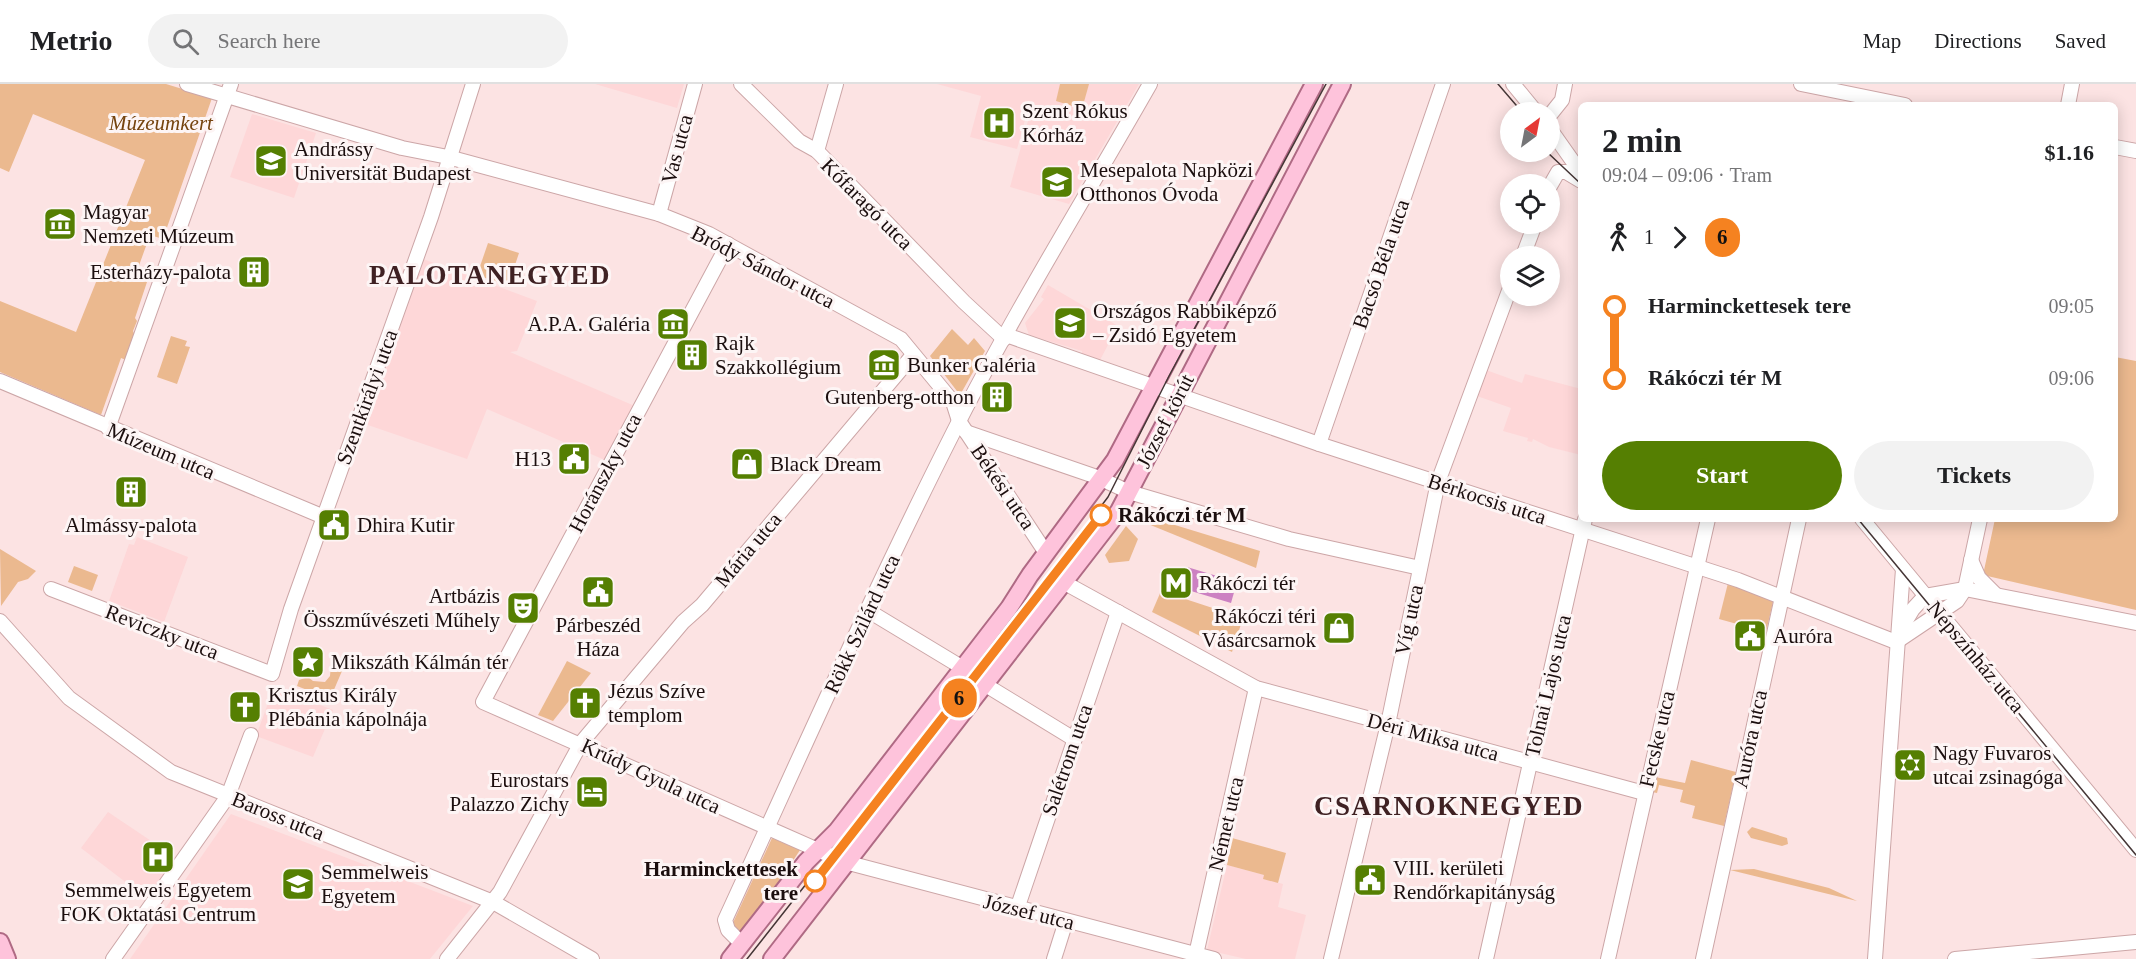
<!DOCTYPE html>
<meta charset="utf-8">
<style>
body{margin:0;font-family:Georgia,serif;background:#f2f2f2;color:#202124;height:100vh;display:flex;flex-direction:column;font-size:22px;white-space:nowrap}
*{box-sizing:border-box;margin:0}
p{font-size:20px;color:#757577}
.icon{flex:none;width:33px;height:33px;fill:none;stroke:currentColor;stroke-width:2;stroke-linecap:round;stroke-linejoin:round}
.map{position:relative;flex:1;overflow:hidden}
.drawer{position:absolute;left:1578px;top:18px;width:540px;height:420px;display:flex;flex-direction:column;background:#fff;border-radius:9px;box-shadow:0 3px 15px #0003}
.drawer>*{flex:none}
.badge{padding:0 12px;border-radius:20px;font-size:21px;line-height:39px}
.needle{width:39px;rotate:32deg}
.buttons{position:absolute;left:1500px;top:18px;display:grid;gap:12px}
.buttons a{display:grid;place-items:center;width:60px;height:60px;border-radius:50%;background:#fff;box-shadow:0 3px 15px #0003;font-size:30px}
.map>.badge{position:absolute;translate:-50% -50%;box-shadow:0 0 0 3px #fff}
.legs{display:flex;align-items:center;gap:9px;height:66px;padding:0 24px;font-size:20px}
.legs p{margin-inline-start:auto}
.overview{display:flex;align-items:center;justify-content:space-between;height:102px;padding:0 24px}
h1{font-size:33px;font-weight:600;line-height:45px}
.primary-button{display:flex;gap:12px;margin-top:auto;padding:12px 24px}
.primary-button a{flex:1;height:69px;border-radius:36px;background:#557f02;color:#fff;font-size:24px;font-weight:600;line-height:69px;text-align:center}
.primary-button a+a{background:#f2f2f2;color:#202124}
ul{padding:0 24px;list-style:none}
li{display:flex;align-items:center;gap:21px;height:72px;font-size:22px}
li i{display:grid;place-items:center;width:9px;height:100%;margin:0 8px;background:currentColor}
li i::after{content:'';width:15px;height:15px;margin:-8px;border:4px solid;border-radius:50%;background:#fff}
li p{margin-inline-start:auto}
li:first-child i{background:linear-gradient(#0000 50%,currentColor 0)}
li:last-child i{background:linear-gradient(currentColor 50%,#0000 0)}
header{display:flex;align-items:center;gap:36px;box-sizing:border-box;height:84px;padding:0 30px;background:#fff;border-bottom:2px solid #e0e0e0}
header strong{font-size:28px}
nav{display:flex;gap:33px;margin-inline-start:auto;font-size:21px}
.search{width:420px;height:54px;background:#f2f2f2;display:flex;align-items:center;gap:15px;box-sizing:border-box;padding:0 21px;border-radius:33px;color:#757577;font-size:22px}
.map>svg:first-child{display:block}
.built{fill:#fed7d8}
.green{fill:#ebb98f}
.water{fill:#cc81c2}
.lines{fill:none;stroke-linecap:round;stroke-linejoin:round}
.minor-casing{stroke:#cca6a7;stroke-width:16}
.major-casing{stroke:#af6a84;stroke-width:20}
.minor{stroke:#fff;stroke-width:14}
.major{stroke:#fec3db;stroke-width:16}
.tram{stroke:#453636;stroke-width:1.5}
.line-1-casing{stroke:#fff;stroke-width:14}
.line-1{stroke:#f58220;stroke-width:9}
.stop-1-dot{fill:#fff;stroke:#f58220;stroke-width:3}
.labels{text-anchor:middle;stroke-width:6;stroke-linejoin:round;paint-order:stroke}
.poi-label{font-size:21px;fill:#1b0e0e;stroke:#fdf5f5;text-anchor:start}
.park-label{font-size:21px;font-style:italic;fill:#75440f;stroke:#fdf5f5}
.street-label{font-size:21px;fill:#1b0e0e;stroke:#fdf5f5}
.stop-label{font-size:21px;font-weight:bold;fill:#1b0e0e;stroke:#fdf5f5;text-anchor:start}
.district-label{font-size:27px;font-weight:bold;letter-spacing:1.5px;fill:#3f2123;stroke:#fdf5f5}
</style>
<header>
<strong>Metrio</strong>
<div class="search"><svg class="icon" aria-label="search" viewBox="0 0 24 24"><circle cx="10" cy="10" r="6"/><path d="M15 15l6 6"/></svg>Search here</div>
<nav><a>Map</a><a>Directions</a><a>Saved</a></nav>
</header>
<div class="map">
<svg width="2136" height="875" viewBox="0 0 2136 875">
<rect width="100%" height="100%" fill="#fce3e3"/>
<g class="built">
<path d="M595,0h89l-7,24z"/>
<path d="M937,0h202l-70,120 -59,-17 21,-77 -3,-1 -11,40 -47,-12 11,-41z"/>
<path d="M252,30l64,19 -22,65 -64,-21z"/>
<path d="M423,175l114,42 -20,50 -7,1 127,55 -30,54 -120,-52 -20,50 -102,-35z"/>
<path d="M1048,201l70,41 -18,34 -18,-6v-3l-53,-16 -4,-12 19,-24 -3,-2z"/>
<path d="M1486,286l36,13 3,-9 56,15v66l-32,-8 -16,-8 -1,3 -5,-1 1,-3 -25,-7 8,-23 -34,-12z"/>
<path d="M137,453l51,20 -24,65 -55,-21 20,-57 5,1z"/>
<path d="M274,603l59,23 -20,47 -57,-21z"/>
<path d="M108,728l70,47 -29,41 -68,-52z"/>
<path d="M231,730l153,58 89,34 -43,53h-300z"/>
<path d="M1227,781l37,10v4l19,5 -5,23 28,8 -11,44h-49l-39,-9z"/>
</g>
<g class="green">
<path d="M0,0h166l46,14 -49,141 -13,-4 -13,36 12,5 -14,42 2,3 -4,10 2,5 -9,24 -5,-2 -20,57 -101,-43v-71l76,31 69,-172 -112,-46 -24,58 -9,-4z"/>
<path d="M1060,0h29l-7,25 -26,-8z"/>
<path d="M488,159l31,10 -11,33 -31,-11z"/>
<path d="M952,245l16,16 6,-7 11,13 -25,44 -30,-39z"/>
<path d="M171,252l16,5 -2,5 5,1 -13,37 -20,-7z"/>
<path d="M2115,273l21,4v249l-153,-35 12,-56h120z"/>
<path d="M1152,434l108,33 -4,17 -108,-44z"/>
<path d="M1126,442l12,13 -9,22 -20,2 -4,-8z"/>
<path d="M0,465l36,22 -8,8 -10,3 -17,24z"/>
<path d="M74,482l24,9 -6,16 -24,-9z"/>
<path d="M1728,499l46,15 -8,34 -47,-13z"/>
<path d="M1161,507l82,27 -11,34 -80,-40z"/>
<path d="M339,577l6,3 -15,35 -33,-13 2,-6 9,-3 5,4 12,1 5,-6 1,-12z"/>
<path d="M567,577l24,12 -38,48 -15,-6z"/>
<path d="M1691,676l45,12 -12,54 -32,-8 3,-12 -15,-4 3,-12 -24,-5 -2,8 -5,-1 3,-15 30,6z"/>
<path d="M1752,743l35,11 1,6 -6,2 -31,-8 -4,-6z"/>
<path d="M772,754l28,12 -58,89 -11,-12z"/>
<path d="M1232,754l54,15 -8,30 -15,-4 1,-4 -37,-10z"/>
<path d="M1754,785l75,19 28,13 -127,-31z"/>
</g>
<path class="water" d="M1187,483l50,15 -6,21 -50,-15z"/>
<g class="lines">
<defs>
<g id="minor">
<path d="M187,0l215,64 46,9 211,57 50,20 192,105 52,63 6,19 87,132"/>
<path d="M741,0l58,57 18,10 147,151 40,37"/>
<path d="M1513,0l23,28"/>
<path d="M1801,0l104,21"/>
<path d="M2068,21l4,-21"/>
<path d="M1550,31l12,-15 3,-16"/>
<path d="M1550,45l31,44"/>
<path d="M2115,63l21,4"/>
<path d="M817,67l19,-67"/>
<path d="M1550,102l8,-14h8l15,9"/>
<path d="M659,130l36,-130"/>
<path d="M728,160l-245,458 362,160 369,97"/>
<path d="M1523,172l12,-32"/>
<path d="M1006,251l313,109 419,136 158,62"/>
<path d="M0,297l324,136"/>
<path d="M108,344l123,-344"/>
<path d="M966,348l131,45 32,15 160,47 131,29"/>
<path d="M1319,360l124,-360"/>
<path d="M1862,435l274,331"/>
<path d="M1971,476l8,18 17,17"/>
<path d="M1065,499l191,105 388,105"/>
<path d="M51,505l221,85 19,-65 140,-392 42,-133"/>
<path d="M867,526l96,58"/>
<path d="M0,537l69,77 102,74 322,130 99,57"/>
<path d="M1901,545l12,-20 12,-13 40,-7 171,34"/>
<path d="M1896,558l61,-41 8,-12 15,-70"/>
<path d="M984,600l90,55"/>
<path d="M1017,825l101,-297"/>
<path d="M741,859l-13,-13 -3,-10c75,-163 147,-327 228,-487 60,-119 131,-233 197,-349"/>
<path d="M113,875l115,-163 23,-61"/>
<path d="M447,875l53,-67 81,-149 102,-121 19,-17 211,-250"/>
<path d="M1054,875l12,-38"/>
<path d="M1195,875l61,-271"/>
<path d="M1331,875l57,-235 50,-242 72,-194"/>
<path d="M1486,875l99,-440"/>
<path d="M1608,875l100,-440"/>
<path d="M1703,875l96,-440"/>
<path d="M1875,875l28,-390"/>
<path d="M1955,875l181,-17"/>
</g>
<g id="major">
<path d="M0,858l7,17"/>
<path d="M730,875l76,-97 31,-31 172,-223 21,-33 85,-115 199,-376"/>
<path d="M772,875l347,-448 223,-427"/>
</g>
</defs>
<use href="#minor" class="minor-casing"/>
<use href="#major" class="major-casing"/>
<use href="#minor" class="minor"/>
<use href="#major" class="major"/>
<g class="tram">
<path d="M1498,0l24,28"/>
<path d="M1547,68l34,32"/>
<path d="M1858,435l278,336"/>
<path d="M747,875l283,-359 78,-103 61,-121 157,-292"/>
</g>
</g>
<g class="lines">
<defs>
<path id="line-1" d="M815,797l286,-366"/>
</defs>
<use href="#line-1" class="line-1-casing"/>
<use href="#line-1" class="line-1"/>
</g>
<defs>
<symbol id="hospital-square" viewBox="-11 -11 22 22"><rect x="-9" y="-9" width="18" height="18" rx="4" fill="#557f02" stroke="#fdf5f5"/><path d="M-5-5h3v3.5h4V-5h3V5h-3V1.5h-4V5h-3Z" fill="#fff"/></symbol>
<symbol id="university-square" viewBox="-11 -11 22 22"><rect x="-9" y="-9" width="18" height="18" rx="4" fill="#557f02" stroke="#fdf5f5"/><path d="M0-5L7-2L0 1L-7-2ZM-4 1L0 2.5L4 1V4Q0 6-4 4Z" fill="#fff"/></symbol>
<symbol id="school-square" viewBox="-11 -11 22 22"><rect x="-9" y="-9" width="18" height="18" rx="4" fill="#557f02" stroke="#fdf5f5"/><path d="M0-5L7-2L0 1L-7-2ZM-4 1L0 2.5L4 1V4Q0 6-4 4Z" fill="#fff"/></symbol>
<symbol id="museum-square" viewBox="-11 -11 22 22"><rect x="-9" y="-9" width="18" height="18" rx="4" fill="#557f02" stroke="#fdf5f5"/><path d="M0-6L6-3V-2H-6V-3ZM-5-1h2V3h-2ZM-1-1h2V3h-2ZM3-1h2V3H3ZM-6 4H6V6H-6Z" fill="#fff"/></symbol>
<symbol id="building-square" viewBox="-11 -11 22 22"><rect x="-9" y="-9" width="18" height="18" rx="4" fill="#557f02" stroke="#fdf5f5"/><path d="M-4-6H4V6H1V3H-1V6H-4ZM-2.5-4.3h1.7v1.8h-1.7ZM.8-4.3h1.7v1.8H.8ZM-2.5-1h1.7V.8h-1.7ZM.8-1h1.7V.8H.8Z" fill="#fff"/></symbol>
<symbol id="civic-square" viewBox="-11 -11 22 22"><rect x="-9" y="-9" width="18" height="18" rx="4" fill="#557f02" stroke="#fdf5f5"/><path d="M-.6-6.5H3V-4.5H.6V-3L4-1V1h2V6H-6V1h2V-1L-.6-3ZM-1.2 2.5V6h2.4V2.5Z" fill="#fff"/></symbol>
<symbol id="shop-square" viewBox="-11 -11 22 22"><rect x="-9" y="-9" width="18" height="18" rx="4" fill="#557f02" stroke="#fdf5f5"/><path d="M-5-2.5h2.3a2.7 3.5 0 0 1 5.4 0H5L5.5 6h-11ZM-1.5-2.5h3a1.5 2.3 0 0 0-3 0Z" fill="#fff"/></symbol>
<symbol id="metro-square" viewBox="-11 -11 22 22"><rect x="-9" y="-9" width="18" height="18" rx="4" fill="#557f02" stroke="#fdf5f5"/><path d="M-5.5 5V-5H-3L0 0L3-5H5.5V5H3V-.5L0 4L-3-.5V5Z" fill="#fff"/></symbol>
<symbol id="theatre-square" viewBox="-11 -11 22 22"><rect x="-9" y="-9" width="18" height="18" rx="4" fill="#557f02" stroke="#fdf5f5"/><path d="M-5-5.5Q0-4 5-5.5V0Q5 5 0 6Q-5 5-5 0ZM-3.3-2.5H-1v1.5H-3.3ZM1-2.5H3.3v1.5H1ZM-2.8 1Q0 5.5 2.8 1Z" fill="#fff"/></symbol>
<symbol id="sight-square" viewBox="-11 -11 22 22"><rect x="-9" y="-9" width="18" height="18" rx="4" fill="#557f02" stroke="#fdf5f5"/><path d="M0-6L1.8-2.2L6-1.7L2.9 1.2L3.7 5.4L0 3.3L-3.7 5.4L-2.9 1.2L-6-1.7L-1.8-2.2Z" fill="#fff"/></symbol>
<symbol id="church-square" viewBox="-11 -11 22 22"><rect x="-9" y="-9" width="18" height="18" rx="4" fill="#557f02" stroke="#fdf5f5"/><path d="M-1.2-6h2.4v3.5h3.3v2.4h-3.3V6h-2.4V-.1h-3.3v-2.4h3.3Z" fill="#fff"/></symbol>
<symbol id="synagogue-square" viewBox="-11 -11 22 22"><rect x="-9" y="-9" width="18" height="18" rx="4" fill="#557f02" stroke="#fdf5f5"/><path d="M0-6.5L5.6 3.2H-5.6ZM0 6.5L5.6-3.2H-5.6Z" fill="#fff"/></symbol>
<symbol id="hotel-square" viewBox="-11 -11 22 22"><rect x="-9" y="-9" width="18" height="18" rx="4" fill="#557f02" stroke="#fdf5f5"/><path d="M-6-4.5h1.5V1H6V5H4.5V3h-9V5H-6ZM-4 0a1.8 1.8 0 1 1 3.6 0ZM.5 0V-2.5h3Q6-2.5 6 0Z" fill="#fff"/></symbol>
</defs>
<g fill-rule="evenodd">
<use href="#hospital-square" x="980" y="20" width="38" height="38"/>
<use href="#university-square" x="252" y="58" width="38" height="38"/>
<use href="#school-square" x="1038" y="79" width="38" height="38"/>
<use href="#museum-square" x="41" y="121" width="38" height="38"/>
<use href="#building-square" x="235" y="169" width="38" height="38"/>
<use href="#university-square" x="1051" y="220" width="38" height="38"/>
<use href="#museum-square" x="654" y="221" width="38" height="38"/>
<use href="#building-square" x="673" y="252" width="38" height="38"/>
<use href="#museum-square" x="865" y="262" width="38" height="38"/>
<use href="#building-square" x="978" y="294" width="38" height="38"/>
<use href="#civic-square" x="555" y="356" width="38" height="38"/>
<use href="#shop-square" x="728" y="361" width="38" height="38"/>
<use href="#building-square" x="112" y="389" width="38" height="38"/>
<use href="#civic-square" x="315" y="422" width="38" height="38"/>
<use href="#metro-square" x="1157" y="480" width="38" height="38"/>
<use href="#civic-square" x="579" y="489" width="38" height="38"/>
<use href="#theatre-square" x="504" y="505" width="38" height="38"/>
<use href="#shop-square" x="1320" y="525" width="38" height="38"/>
<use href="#civic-square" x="1731" y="533" width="38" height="38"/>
<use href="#sight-square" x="289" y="559" width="38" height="38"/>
<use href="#church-square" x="566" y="600" width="38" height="38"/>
<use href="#church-square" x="226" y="604" width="38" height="38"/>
<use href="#synagogue-square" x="1891" y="662" width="38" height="38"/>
<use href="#hotel-square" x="573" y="689" width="38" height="38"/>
<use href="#hospital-square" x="139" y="754" width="38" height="38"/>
<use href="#civic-square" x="1351" y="777" width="38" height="38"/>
<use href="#university-square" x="279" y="781" width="38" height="38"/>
</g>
<g class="stop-1-dot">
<circle cx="1101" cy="431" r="10"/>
<circle cx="815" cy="797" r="10"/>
</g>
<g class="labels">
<g class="poi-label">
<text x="1022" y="34">Szent Rókus<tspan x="1022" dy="24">Kórház</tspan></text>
<text x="294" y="72">Andrássy<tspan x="294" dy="24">Universität Budapest</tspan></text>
<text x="1080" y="93">Mesepalota Napközi<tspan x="1080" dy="24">Otthonos Óvoda</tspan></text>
<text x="83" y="135">Magyar<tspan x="83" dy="24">Nemzeti Múzeum</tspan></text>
<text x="231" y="195" text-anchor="end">Esterházy-palota</text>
<text x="1093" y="234">Országos Rabbiképző<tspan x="1093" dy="24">– Zsidó Egyetem</tspan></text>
<text x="650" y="247" text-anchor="end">A.P.A. Galéria</text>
<text x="715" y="266">Rajk<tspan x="715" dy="24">Szakkollégium</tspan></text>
<text x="907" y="288">Bunker Galéria</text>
<text x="974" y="320" text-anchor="end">Gutenberg-otthon</text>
<text x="551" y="382" text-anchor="end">H13</text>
<text x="770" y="387">Black Dream</text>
<text x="131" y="448" text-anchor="middle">Almássy-palota</text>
<text x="357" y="448">Dhira Kutir</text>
<text x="1199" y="506">Rákóczi tér</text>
<text x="500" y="519" text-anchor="end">Artbázis<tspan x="500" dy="24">Összművészeti Műhely</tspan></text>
<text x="1316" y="539" text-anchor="end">Rákóczi téri<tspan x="1316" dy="24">Vásárcsarnok</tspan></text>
<text x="598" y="548" text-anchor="middle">Párbeszéd<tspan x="598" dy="24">Háza</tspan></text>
<text x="1773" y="559">Auróra</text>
<text x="331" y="585">Mikszáth Kálmán tér</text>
<text x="608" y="614">Jézus Szíve<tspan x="608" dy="24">templom</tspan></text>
<text x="268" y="618">Krisztus Király<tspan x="268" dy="24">Plébánia kápolnája</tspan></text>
<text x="1933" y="676">Nagy Fuvaros<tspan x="1933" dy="24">utcai zsinagóga</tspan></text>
<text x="569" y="703" text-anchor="end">Eurostars<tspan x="569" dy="24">Palazzo Zichy</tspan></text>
<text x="1393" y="791">VIII. kerületi<tspan x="1393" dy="24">Rendőrkapitányság</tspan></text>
<text x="321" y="795">Semmelweis<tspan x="321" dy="24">Egyetem</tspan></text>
<text x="158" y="813" text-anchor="middle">Semmelweis Egyetem<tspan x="158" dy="24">FOK Oktatási Centrum</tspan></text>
</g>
<g class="park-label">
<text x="161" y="46">Múzeumkert</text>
</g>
<g class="street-label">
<text transform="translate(677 65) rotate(-75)" y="7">Vas utca</text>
<text transform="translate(867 120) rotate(45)" y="7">Kőfaragó utca</text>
<text transform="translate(1381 180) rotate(-71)" y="7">Bacsó Béla utca</text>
<text transform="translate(763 183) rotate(27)" y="7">Bródy Sándor utca</text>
<text transform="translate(367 313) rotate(-70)" y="7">Szentkirályi utca</text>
<text transform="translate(1165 337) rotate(-63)" y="7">József körút</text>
<text transform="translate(161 367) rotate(23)" y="7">Múzeum utca</text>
<text transform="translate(605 389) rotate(-62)" y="7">Horánszky utca</text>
<text transform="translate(1003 403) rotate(56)" y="7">Békési utca</text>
<text transform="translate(1487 415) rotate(18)" y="7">Bérkocsis utca</text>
<text transform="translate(748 466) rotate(-50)" y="7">Mária utca</text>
<text transform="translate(1409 536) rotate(-78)" y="7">Víg utca</text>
<text transform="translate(862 540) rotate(-65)" y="7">Rökk Szilárd utca</text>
<text transform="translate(162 548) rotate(21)" y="7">Reviczky utca</text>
<text transform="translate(1976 573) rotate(50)" y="7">Népszínház utca</text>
<text transform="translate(1548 602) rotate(-77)" y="7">Tolnai Lajos utca</text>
<text transform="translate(1433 653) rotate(15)" y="7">Déri Miksa utca</text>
<text transform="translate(1657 655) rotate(-77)" y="7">Fecske utca</text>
<text transform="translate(1750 655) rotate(-78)" y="7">Auróra utca</text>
<text transform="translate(1067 676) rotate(-71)" y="7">Salétrom utca</text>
<text transform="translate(651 692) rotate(25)" y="7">Krúdy Gyula utca</text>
<text transform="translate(278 732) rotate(22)" y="7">Baross utca</text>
<text transform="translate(1226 740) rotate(-77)" y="7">Német utca</text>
<text transform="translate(1029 828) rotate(14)" y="7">József utca</text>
</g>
<g class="stop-label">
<text x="1118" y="438">Rákóczi tér M</text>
<text x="798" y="792" text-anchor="end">Harminckettesek<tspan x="798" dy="24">tere</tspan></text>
</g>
<g class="district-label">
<text x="490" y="200">PALOTANEGYED</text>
<text x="1449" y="731">CSARNOKNEGYED</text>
</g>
</g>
</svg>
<div class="buttons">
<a><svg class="needle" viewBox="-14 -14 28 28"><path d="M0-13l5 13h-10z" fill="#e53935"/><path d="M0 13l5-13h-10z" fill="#757577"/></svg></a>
<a><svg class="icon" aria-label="locate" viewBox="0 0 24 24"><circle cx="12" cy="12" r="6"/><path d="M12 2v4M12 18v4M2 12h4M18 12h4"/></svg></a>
<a><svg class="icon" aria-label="layers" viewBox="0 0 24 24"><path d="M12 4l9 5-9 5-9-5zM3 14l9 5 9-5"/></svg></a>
</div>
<b class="badge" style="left:959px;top:614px;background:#f58220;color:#111">6</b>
<section class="drawer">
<div class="overview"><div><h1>2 min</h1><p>09:04 – 09:06 · Tram</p></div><b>$1.16</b></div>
<div class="legs"><svg class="icon" aria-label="walk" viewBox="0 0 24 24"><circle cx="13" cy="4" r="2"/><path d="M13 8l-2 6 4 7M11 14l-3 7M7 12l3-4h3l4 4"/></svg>1<svg class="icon" aria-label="forward" viewBox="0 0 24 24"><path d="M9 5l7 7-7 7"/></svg><b class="badge" style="background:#f58220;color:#111">6</b></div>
<ul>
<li><i style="color:#f58220"></i><b>Harminckettesek tere</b><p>09:05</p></li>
<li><i style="color:#f58220"></i><b>Rákóczi tér M</b><p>09:06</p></li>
</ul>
<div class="primary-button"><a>Start</a><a>Tickets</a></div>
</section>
</div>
